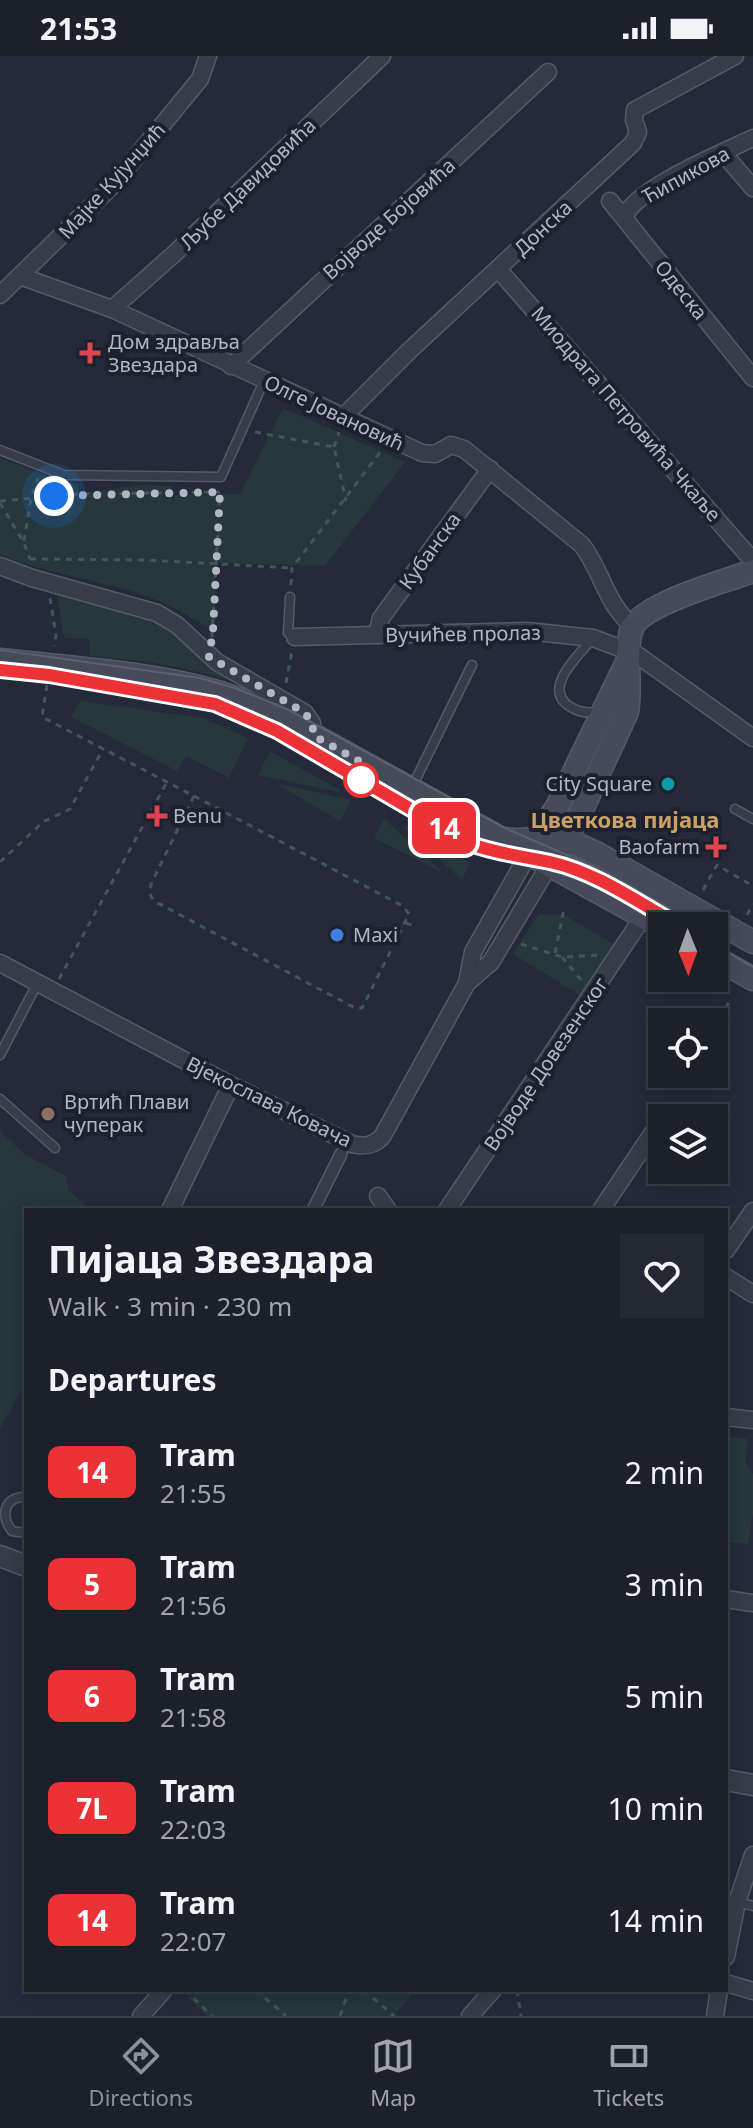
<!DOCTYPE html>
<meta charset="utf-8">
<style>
body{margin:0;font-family:"Noto Sans",sans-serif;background:#242833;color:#f1f3f6;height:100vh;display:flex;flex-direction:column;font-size:30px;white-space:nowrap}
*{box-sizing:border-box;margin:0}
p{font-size:26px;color:#a0a3a9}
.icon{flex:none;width:44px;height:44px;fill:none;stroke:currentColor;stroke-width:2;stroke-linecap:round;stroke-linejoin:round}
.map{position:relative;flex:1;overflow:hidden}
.sheet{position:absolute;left:24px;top:1152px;width:704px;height:784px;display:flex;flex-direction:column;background:#1b202b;border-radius:0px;box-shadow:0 4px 20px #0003,0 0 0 2px #393e47}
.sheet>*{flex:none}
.badge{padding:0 16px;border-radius:12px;font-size:28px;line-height:52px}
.needle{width:52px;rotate:179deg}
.tools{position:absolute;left:648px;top:856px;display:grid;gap:16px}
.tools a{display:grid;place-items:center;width:80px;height:80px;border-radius:0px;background:#1b202b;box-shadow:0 4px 20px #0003,0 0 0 2px #393e47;font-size:40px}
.you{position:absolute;width:40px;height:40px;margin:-20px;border:6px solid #fff;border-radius:50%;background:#1a73e8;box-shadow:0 0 0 12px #1a73e833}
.map>.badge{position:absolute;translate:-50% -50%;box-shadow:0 0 0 4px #fff}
h2{padding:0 24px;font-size:30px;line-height:72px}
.round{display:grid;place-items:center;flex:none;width:84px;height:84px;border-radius:0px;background:#242833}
.headline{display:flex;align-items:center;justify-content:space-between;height:136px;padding:0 24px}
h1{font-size:38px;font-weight:700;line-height:60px}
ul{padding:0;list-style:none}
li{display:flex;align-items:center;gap:24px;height:112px;padding:0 24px}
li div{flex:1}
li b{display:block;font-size:30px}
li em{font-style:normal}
li .badge{min-width:88px;font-weight:700;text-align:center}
.status{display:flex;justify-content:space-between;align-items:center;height:56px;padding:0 40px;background:#1b202b;direction:ltr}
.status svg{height:22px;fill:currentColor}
.tab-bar{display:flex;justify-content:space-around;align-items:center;height:112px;border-top:2px solid #393e47;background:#1b202b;font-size:22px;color:#a0a3a9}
.tab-bar a{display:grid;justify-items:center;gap:4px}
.tab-bar .active{color:#8c9099}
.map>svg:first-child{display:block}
.green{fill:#27373b}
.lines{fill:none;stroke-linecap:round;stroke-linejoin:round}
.service-casing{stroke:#555a67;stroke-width:11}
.pedestrian-casing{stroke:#555a67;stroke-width:14}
.minor-casing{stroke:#555a67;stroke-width:19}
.tertiary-casing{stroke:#555a67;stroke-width:23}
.secondary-casing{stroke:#555a67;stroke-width:25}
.path{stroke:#455459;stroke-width:3;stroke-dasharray:6 6;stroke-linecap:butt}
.service{stroke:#373c49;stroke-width:8}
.pedestrian{stroke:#373c49;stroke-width:11}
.minor{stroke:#373c49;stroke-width:16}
.tertiary{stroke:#373c49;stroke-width:20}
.secondary{stroke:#464b5c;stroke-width:22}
.tram{stroke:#5a6070;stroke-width:2}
.line-casing{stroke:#fff;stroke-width:18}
.line{stroke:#ed3237;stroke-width:12}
.walk{stroke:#b2b7c5;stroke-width:8;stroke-dasharray:0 14.4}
.health-dot{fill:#e0444e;stroke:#1d212e;stroke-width:3}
.stop-dot{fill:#fff;stroke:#ed3237;stroke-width:4}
.culture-dot{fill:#0f9aa8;stroke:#1d212e;stroke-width:3}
.shop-dot{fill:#3f7fe0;stroke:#1d212e;stroke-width:3}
.education-dot{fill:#8d6e63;stroke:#1d212e;stroke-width:3}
.labels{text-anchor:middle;stroke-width:8;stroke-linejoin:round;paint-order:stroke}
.street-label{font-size:20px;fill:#b2b7c5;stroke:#1d212e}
.poi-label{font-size:20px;fill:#b2b7c5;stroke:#1d212e;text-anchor:start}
.neighbourhood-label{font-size:22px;font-weight:bold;fill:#cba167;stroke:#1d212e}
</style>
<div class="status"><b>21:53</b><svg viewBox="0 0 49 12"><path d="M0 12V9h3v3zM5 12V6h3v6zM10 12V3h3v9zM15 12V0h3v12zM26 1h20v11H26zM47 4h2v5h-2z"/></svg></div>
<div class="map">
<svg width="753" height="1960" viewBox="0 0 753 1960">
<rect width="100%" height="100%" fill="#242a39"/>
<g class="green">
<path d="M283,352l122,54 -80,104 -108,-3 -4,68c-25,-16 -51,-31 -79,-39 -45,-13 -90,-20 -134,-37v-97l60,22 18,4v10l61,-9 33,1 1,19 2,-10 65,-1z"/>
<path d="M56,534l103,30 105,72c-57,-21 -113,-32 -174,-36l-1,-17 -25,-1z"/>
<path d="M80,645l123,17 45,20 -19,40 -43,-22 -9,15 -106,-54z"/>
<path d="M270,695l70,39 -1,2 -81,-17z"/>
<path d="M275,727l76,17 -11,21z"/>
<path d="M384,763l56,51 -1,1 -65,-33z"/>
<path d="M406,770l64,37 -8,17 -57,-52z"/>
<path d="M562,858l52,30 -33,52 -68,-42 25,-39z"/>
<path d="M0,1075l24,23 42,22 3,15 22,19h-65v173l-26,45z"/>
<path d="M726,1381l22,2 -3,23 8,12v40l-5,30 -22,-2z"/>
<path d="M195,1934h221l-20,23 3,3h-192l-19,-18z"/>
</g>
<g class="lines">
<defs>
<g id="service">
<path d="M0,394l64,25 157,2 43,-96"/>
<path d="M290,541l-2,36 6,3"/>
<path d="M592,583c-13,16 -50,49 -23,67 10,7 19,7 30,6"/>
<path d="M411,733l61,-124"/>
<path d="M735,753l18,10"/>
<path d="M0,999l37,-71"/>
<path d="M0,1043l55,49"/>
<path d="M26,1441c-22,-1 -26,19 -14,34l14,2"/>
<path d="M737,1846l16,4"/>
</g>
<path id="pedestrian" d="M313,1154l28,-56"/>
<g id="minor">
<path d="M723,97l30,35"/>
<path d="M610,145l143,177"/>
<path d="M624,161c14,-30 98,-64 129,-79"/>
<path d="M498,213l255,292"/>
<path d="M20,220l92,33 310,144 13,1 16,-9 13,4 118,96c20,26 24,60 51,81"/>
<path d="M0,239l112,-109 88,-107 8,-23"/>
<path d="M112,253l61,-54 209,-199"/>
<path d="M231,310l317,-294"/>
<path d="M344,360l65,-65 224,-208 5,-11 -4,-12 1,-10 100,-54"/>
<path d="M0,510l32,12 125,35 20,12 40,37 88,51 7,10 2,13"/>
<path d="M377,579l4,-17 109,-149"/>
<path d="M295,581l232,-6 66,7 43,16 117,84"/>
<path d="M0,907l231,122 121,59c12,3 21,2 30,-7l85,-154 6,-31 56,-99"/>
<path d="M467,927l24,-21 59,-98"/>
<path d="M378,1140l10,14"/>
<path d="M170,1154l61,-125"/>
<path d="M447,1154l196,-293"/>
<path d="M601,1154l61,-91"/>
<path d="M726,1194l27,-39"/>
<path d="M726,1221l27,17"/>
<path d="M726,1361l27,3"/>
<path d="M726,1543l27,4"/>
<path d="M726,1901l11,-55 16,-47"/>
<path d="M726,1927l27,8"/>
<path d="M141,1960l23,-26"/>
<path d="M470,1960l23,-26"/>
<path d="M715,1960l4,-26"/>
</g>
<g id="tertiary">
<path d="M0,1500l26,10"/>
<path d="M726,1724l27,5"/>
</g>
<g id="secondary">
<path d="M0,604c69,8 146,12 214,31 23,6 46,17 68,27l380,209"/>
<path d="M506,783c17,4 31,-3 47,-1 16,1 31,10 45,16l155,88"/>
<path d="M531,792l27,-43 69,-143"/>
<path d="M550,808l29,-48 48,-104c5,-27 -3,-55 4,-81 7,-27 96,-50 122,-60"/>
<path d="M714,901l39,22"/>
</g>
</defs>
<use href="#service" class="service-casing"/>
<use href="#pedestrian" class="pedestrian-casing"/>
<use href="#minor" class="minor-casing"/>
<use href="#tertiary" class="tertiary-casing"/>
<use href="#secondary" class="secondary-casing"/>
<g class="path">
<path d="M255,376l79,15 12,54"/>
<path d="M334,391l5,-15"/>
<path d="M0,445l78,-7 142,-2"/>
<path d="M0,447l24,40 6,16"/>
<path d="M24,485l7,-43 7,-20"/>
<path d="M30,503l116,1 146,8"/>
<path d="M291,529l1,-17 89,-117"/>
<path d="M50,542l6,38 -2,10"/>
<path d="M212,581l8,-144"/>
<path d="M286,627l6,-32"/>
<path d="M47,629l-5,32 152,79"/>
<path d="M194,740l209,110 6,8 -47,94h-7l-201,-107 -4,-7 1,-10z"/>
<path d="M0,806l43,-40 27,-13 33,-60"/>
<path d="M703,834l14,-25 36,21"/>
<path d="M747,859l6,-11"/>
<path d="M406,867l8,3"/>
<path d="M521,888l41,13 38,-2"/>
<path d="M555,897l9,-44"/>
<path d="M562,901l20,24"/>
<path d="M59,923l108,-197"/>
<path d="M714,973l15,-27"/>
<path d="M185,1934l27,26"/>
<path d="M256,1934l30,26"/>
<path d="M364,1934l30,26"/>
<path d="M517,1934l4,26"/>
<path d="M340,1960l9,-26"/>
</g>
<use href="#service" class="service"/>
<use href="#pedestrian" class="pedestrian"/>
<use href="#minor" class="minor"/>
<use href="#tertiary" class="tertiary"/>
<use href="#secondary" class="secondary"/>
<g class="tram">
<path d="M0,594l200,28 35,10 54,22 216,118 89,39 106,59"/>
<path d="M0,614l49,5 133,23 33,6 29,11 33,16 194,113 25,9 55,9 34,12"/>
<path d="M714,889l39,22"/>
</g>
</g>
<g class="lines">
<defs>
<path id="line" d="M0,614l49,5 166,29 62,27 194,113c27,10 52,12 79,18 46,10 89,41 130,64"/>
</defs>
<use href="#line" class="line-casing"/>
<use href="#line" class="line"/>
<path class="walk" d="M54,440l166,-4 -7,139 -4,26 96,56 7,10 2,13 54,30 -7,14"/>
</g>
<g class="health-dot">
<path d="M86 285h8v8h8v8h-8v8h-8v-8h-8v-8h8z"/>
<path d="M153 748h8v8h8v8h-8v8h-8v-8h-8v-8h8z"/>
<path d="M712 779h8v8h8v8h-8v8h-8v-8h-8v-8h8z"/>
</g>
<circle class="stop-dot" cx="361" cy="724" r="16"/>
<circle class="culture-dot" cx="668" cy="728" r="8"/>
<circle class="shop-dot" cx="337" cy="879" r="8"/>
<circle class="education-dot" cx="48" cy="1058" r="8"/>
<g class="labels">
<g class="street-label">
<text transform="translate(686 119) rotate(-29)" y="7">Ћипикова</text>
<text transform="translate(112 125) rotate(-48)" y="7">Мајке Кујунџић</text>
<text transform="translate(248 128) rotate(-44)" y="7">Љубе Давидовића</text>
<text transform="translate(389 163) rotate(-42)" y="7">Војводе Бојовића</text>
<text transform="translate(543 172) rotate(-43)" y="7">Донска</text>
<text transform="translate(681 234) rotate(51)" y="7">Одеска</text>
<text transform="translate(334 357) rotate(25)" y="7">Олге Јовановић</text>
<text transform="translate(626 358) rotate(49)" y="7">Миодрага Петровића Чкаље</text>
<text transform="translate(430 495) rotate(-54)" y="7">Кубанска</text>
<text transform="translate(463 578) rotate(-1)" y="7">Вучићев пролаз</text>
<text transform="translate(546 1008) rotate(-56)" y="7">Војводе Довезенског</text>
<text transform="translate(269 1046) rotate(26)" y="7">Вјекослава Ковача</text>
</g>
<g class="poi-label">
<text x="108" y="293">Дом здравља<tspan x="108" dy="23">Звездара</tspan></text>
<text x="652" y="735" text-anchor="end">City Square</text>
<text x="173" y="767">Benu</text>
<text x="700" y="798" text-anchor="end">Baofarm</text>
<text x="353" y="886">Maxi</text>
<text x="64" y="1053">Вртић Плави<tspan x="64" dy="23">чуперак</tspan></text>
</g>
<g class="neighbourhood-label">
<text x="625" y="772">Цветкова пијаца</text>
</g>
</g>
</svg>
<div class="tools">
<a><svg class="needle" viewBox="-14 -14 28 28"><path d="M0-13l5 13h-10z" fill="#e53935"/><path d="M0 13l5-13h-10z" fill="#a0a3a9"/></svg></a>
<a><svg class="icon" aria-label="locate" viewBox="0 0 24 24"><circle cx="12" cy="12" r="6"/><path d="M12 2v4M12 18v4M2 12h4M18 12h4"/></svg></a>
<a><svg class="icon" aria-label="layers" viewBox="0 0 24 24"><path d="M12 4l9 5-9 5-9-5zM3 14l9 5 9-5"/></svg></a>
</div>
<div class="you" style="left:54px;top:440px"></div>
<b class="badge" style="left:444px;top:772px;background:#ed3237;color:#fff">14</b>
<section class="sheet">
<div class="headline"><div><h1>Пијаца Звездара</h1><p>Walk · 3 min · 230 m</p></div><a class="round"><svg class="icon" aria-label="heart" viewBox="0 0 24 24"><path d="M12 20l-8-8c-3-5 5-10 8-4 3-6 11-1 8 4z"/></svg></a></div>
<h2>Departures</h2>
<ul>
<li><span class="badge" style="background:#ed3237;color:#fff">14</span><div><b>Tram</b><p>21:55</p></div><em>2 min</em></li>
<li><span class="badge" style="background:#ed3237;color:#fff">5</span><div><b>Tram</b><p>21:56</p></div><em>3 min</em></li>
<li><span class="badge" style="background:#ed3237;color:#fff">6</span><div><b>Tram</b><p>21:58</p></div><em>5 min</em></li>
<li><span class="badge" style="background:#ed3237;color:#fff">7L</span><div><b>Tram</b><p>22:03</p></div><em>10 min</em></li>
<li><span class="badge" style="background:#ed3237;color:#fff">14</span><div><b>Tram</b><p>22:07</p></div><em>14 min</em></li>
</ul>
</section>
</div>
<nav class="tab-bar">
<a class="active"><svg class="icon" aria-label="directions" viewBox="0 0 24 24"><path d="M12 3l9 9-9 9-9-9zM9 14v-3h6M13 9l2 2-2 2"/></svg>Directions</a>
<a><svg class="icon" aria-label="map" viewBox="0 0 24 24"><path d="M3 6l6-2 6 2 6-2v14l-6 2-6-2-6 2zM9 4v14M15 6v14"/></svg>Map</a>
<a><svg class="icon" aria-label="tickets" viewBox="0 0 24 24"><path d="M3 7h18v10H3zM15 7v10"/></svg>Tickets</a>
</nav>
